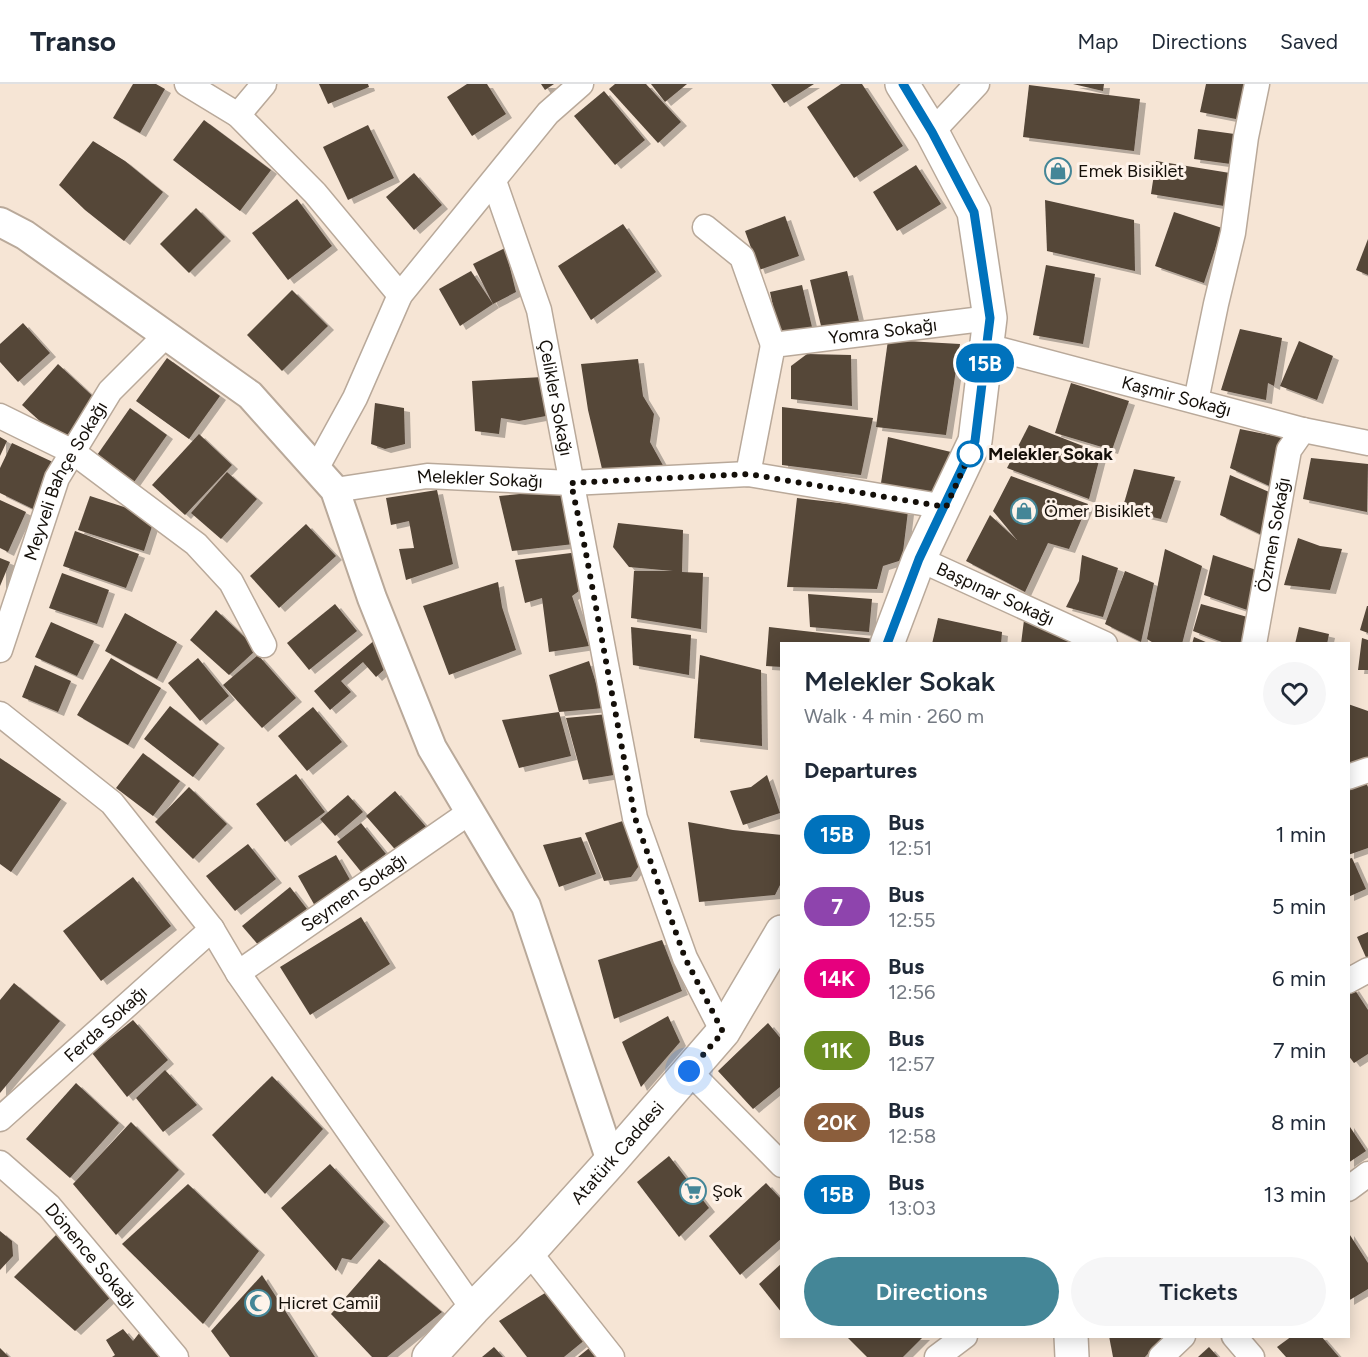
<!DOCTYPE html>
<meta charset="utf-8">
<style>
body{margin:0;font-family:Figtree,sans-serif;background:#f6f6f7;color:#1f2937;height:100vh;display:flex;flex-direction:column;font-size:22px;white-space:nowrap}
*{box-sizing:border-box;margin:0}
p{font-size:20px;color:#747a83}
.icon{flex:none;width:33px;height:33px;fill:none;stroke:currentColor;stroke-width:2;stroke-linecap:round;stroke-linejoin:round}
.map{position:relative;flex:1;overflow:hidden}
.side{position:absolute;left:780px;top:558px;width:570px;height:696px;display:flex;flex-direction:column;background:#fff;border-radius:0px;box-shadow:0 3px 15px #0003}
.side>*{flex:none}
.badge{padding:0 12px;border-radius:20px;font-size:21px;line-height:39px}
.you{position:absolute;width:30px;height:30px;margin:-15px;border:4px solid #fff;border-radius:50%;background:#1a73e8;box-shadow:0 0 0 9px #1a73e833}
.map>.badge{position:absolute;translate:-50% -50%;box-shadow:0 0 0 3px #fff}
h2{padding:0 24px;font-size:22px;line-height:54px}
.round{display:grid;place-items:center;flex:none;width:63px;height:63px;border-radius:32px;background:#f6f6f7}
.headline{display:flex;align-items:center;justify-content:space-between;height:102px;padding:0 24px}
h1{font-size:28px;font-weight:600;line-height:45px}
.action{display:flex;gap:12px;margin-top:auto;padding:12px 24px}
.action a{flex:1;height:69px;border-radius:36px;background:#448697;color:#fff;font-size:24px;font-weight:600;line-height:69px;text-align:center}
.action a+a{background:#f6f6f7;color:#1f2937}
ul{padding:0;list-style:none}
li{display:flex;align-items:center;gap:18px;height:72px;padding:0 24px}
li div{flex:1}
li b{display:block;font-size:22px}
li em{font-style:normal}
li .badge{min-width:66px;font-weight:700;text-align:center}
header{display:flex;align-items:center;gap:36px;box-sizing:border-box;height:84px;padding:0 30px;background:#fff;border-bottom:2px solid #e0e1e3}
header strong{font-size:28px}
nav{display:flex;gap:33px;margin-inline-start:auto;font-size:21px}
.map>svg:first-child{display:block}
.building{fill:#544639;filter:url(#shadow)}
.lines{fill:none;stroke-linecap:round;stroke-linejoin:round}
.minor-casing{stroke:#b9a99a;stroke-width:27}
.tertiary-casing{stroke:#b9a99a;stroke-width:32}
.secondary-casing{stroke:#b9a99a;stroke-width:36}
.minor{stroke:#fff;stroke-width:24}
.tertiary{stroke:#fff;stroke-width:28}
.secondary{stroke:#fff;stroke-width:33}
.line-casing{stroke:#fff;stroke-width:14}
.line{stroke:#0072bc;stroke-width:9}
.walk{stroke:#140f09;stroke-width:6;stroke-dasharray:0 10.8}
.stop-dot{fill:#fff;stroke:#0072bc;stroke-width:3}
.labels{text-anchor:middle;stroke-width:6;stroke-linejoin:round;paint-order:stroke}
.poi-label{font-size:18px;fill:#140f09;stroke:#fef3ea;text-anchor:start}
.street-label{font-size:18px;fill:#140f09;stroke:#fef3ea}
.stop-label{font-size:18px;font-weight:bold;fill:#140f09;stroke:#fef3ea;text-anchor:start}
</style>
<header>
<strong>Transo</strong>
<nav><a>Map</a><a>Directions</a><a>Saved</a></nav>
</header>
<div class="map">
<svg width="1368" height="1273" viewBox="0 0 1368 1273">
<defs>
<filter id="shadow"><feDropShadow dx="6" dy="4" stdDeviation="0" flood-color="#0004"/></filter>
</defs>
<rect width="100%" height="100%" fill="#f6e5d5"/>
<g class="building">
<path d="M133,0h23l9,5 -25,44 -27,-15z"/>
<path d="M319,0h49l1,3 -41,17z"/>
<path d="M467,0h20l19,30 -34,22 -25,-39z"/>
<path d="M541,0h13l-9,6z"/>
<path d="M615,0h31l35,38 -23,21 -49,-54z"/>
<path d="M651,0h36l-22,18z"/>
<path d="M771,0h43l-30,19z"/>
<path d="M841,0h21l41,62 -49,32 -47,-71z"/>
<path d="M1073,0h31l-1,7z"/>
<path d="M1206,0h42l-7,36 -41,-8z"/>
<path d="M1029,1l111,14 -6,52 -111,-14z"/>
<path d="M604,7l41,49 -30,25 -41,-49z"/>
<path d="M204,36l67,50 -31,41 -67,-51z"/>
<path d="M368,41l26,53 -46,22 -25,-53z"/>
<path d="M1198,45l44,6 -4,30 -44,-6z"/>
<path d="M93,57l32,20 38,31 -39,49 -39,-31 -26,-25z"/>
<path d="M1156,77l74,12 -6,33 -73,-12z"/>
<path d="M916,81l25,39 -44,27 -24,-39z"/>
<path d="M414,89l28,32 -28,25 -28,-33z"/>
<path d="M297,115l35,47 -44,34 -36,-47z"/>
<path d="M1045,116l89,20 1,51 -88,-20z"/>
<path d="M196,124l29,29 -36,36 -29,-29z"/>
<path d="M1174,128l48,16 -18,55 -49,-17z"/>
<path d="M785,132l14,40 -40,14 -14,-39z"/>
<path d="M623,140l33,48 -65,48 -33,-54z"/>
<path d="M1368,155v36l-12,-5z"/>
<path d="M505,164l11,44 -23,12 -20,-40z"/>
<path d="M1046,181l49,9 -12,70 -50,-9z"/>
<path d="M471,187l22,33 -33,22 -21,-37z"/>
<path d="M847,187l12,50 -37,9 -12,-50z"/>
<path d="M802,201l10,42 -33,7 -9,-42z"/>
<path d="M292,206l36,36 -46,45 -35,-36z"/>
<path d="M23,239l27,30 -32,29 -18,-20v-18z"/>
<path d="M1240,245l42,9 -8,48 -6,-3 -2,17 -45,-10z"/>
<path d="M888,256l72,4 -14,91 -70,-8z"/>
<path d="M1299,257l34,15 -16,44 -37,-14z"/>
<path d="M807,270l44,1 1,51 -61,-7v-33z"/>
<path d="M167,274l53,38 -31,43 -53,-38z"/>
<path d="M638,275l5,37 11,18 -4,28 15,27 -62,4 -15,-63 -7,-46z"/>
<path d="M58,280l40,37 -36,40 -40,-36z"/>
<path d="M543,293l3,39 -27,5 -18,-3 -2,16 -24,-3 -3,-50z"/>
<path d="M1071,299l58,18 -17,49 -57,-17z"/>
<path d="M375,319l29,5 1,36 -20,5 -14,-5z"/>
<path d="M782,323l91,11 -12,57 -79,-10z"/>
<path d="M130,324l37,27 -35,50 -37,-27z"/>
<path d="M1029,341l72,28 -12,46 -82,-31z"/>
<path d="M1240,345l50,10 -12,51 -48,-22z"/>
<path d="M199,350l33,31 -47,50 -33,-30z"/>
<path d="M0,353l7,4 -7,15z"/>
<path d="M888,353l63,15 -16,53 -54,-22z"/>
<path d="M12,359l43,20 -22,46 -33,-16v-25z"/>
<path d="M1311,374l57,6 -1,48 -64,-13z"/>
<path d="M1134,385l41,8 -14,42 -39,-9z"/>
<path d="M227,388l30,27 -36,40 -30,-26z"/>
<path d="M1230,391l46,20 -8,43 -48,-23z"/>
<path d="M1011,392l77,28 -19,45 -21,-6 -23,49 -59,-31 24,-46 27,25 -24,-29z"/>
<path d="M437,406l16,74 -47,16 -7,-31 15,-1 -5,-27 -18,4 -5,-27z"/>
<path d="M563,406l11,54 -62,7 -13,-55z"/>
<path d="M90,412l65,21 -11,34 -66,-21z"/>
<path d="M797,414l111,13 -6,49 -19,6 -6,23 -90,-2z"/>
<path d="M0,416l26,12 -18,40 -8,-4z"/>
<path d="M618,439l65,7 -1,42 21,1 -2,56 -70,-11 3,-47h39l-44,-4 -16,-20z"/>
<path d="M306,440l30,32 -57,52 -29,-32z"/>
<path d="M75,447l64,23 -13,34 -63,-22z"/>
<path d="M1298,454l22,8 22,3 -12,41 -46,-5z"/>
<path d="M1165,465l37,17 -20,78h-27l-8,-5z"/>
<path d="M579,468l7,34 -14,10 17,50 -40,6 -7,-54 -17,5 -10,-43z"/>
<path d="M1082,471l36,13 -15,49 -37,-10 13,-26z"/>
<path d="M1213,471l46,16 -6,41 -49,-17z"/>
<path d="M0,474l10,4 -10,24z"/>
<path d="M1125,487l29,12 -13,59 -36,-18z"/>
<path d="M62,489l47,17 -12,34 -48,-16z"/>
<path d="M498,498l4,25 14,43 -67,25 -26,-69z"/>
<path d="M808,510l64,5 -3,33 -59,-5z"/>
<path d="M335,520l22,27 -48,39 -22,-27z"/>
<path d="M1201,520l50,14 -5,26h-19l-34,-13z"/>
<path d="M1367,522h1v27l-8,-3z"/>
<path d="M216,526l41,39 -28,26 -39,-35z"/>
<path d="M125,529l52,29 -20,37 -52,-28z"/>
<path d="M938,534l64,14 -1,12h-69z"/>
<path d="M1024,536l59,24h-62z"/>
<path d="M51,538l43,19 -17,35 -42,-19z"/>
<path d="M631,543l60,8 -2,40 -56,-10z"/>
<path d="M769,543l105,12 -1,5h-91v23l-16,-1z"/>
<path d="M1299,543l30,7 -2,10h-32z"/>
<path d="M1194,553l14,6v1h-16z"/>
<path d="M1362,554l6,2v30h-10z"/>
<path d="M376,555l10,29 -10,9 -13,-15 -22,19 10,11 -21,18 -16,-19z"/>
<path d="M258,571l38,43 -34,30 -39,-43z"/>
<path d="M700,571l61,15 1,76 -68,-8z"/>
<path d="M111,574l50,30 -33,57 -51,-30z"/>
<path d="M198,574l31,38 -29,25 -32,-38z"/>
<path d="M589,577l15,47 -45,4 -10,-37z"/>
<path d="M35,581l36,16 -13,31 -36,-15z"/>
<path d="M1348,620l20,7v50l-20,2z"/>
<path d="M170,622l49,38 -26,33 -49,-38z"/>
<path d="M313,623l29,35 -35,29 -29,-35z"/>
<path d="M559,628l12,44 -52,12 -17,-48z"/>
<path d="M608,630l12,60 -37,6 -17,-62z"/>
<path d="M143,669l37,28 -27,35 -37,-28z"/>
<path d="M0,674l61,41 -50,73 -11,-8z"/>
<path d="M296,690l29,38 -40,30 -29,-38z"/>
<path d="M767,691l13,38 -37,12 -13,-34 21,-4z"/>
<path d="M1366,698l2,5v61l-20,7v-67z"/>
<path d="M189,703l38,37 -34,35 -38,-37z"/>
<path d="M395,707l33,38 -29,25 -33,-38z"/>
<path d="M348,711l15,17 -28,24 -15,-17z"/>
<path d="M629,735l14,41 -12,17 -27,4 -19,-48z"/>
<path d="M688,738l45,8 49,5v46l-7,14 -76,7z"/>
<path d="M361,739l25,31 -24,19 -25,-31z"/>
<path d="M581,753l15,37 -37,13 -16,-42z"/>
<path d="M248,760l28,35 -41,32 -29,-35z"/>
<path d="M336,771l17,30 -38,21 -17,-30z"/>
<path d="M1352,774l14,31 -18,8v-38z"/>
<path d="M133,793l38,49 -70,55 -38,-50z"/>
<path d="M290,803l17,22 -47,38 -18,-21z"/>
<path d="M361,833l29,47 -80,51 -30,-48z"/>
<path d="M1368,848v30l-11,-25z"/>
<path d="M662,856l20,51 -68,28 -16,-59z"/>
<path d="M14,899l46,38 -60,72v-93z"/>
<path d="M1353,903l15,23v44l-14,9 -6,-8v-64z"/>
<path d="M668,932l12,26 -39,45 -19,-45z"/>
<path d="M133,936l35,40 -41,37 -35,-44z"/>
<path d="M768,939l14,17v49l-2,-2 -27,22 -35,-38z"/>
<path d="M165,986l32,35 -34,27 -27,-34z"/>
<path d="M272,992l51,53 -58,65 -53,-59z"/>
<path d="M76,999l43,40 -49,55 -44,-39z"/>
<path d="M131,1038l48,48 -63,65 -43,-51z"/>
<path d="M1348,1040l18,27 -18,12z"/>
<path d="M669,1072l40,52 -30,29 -42,-55z"/>
<path d="M330,1080l54,58 -33,38 -9,-2 -6,13 -55,-63z"/>
<path d="M766,1099l16,17v38l-42,37 -31,-39z"/>
<path d="M188,1100l71,67 -56,73 -81,-80z"/>
<path d="M61,1146l53,64 -39,37 -61,-54z"/>
<path d="M0,1147l12,10 1,15 -13,14z"/>
<path d="M1348,1148l20,31v26l-20,12z"/>
<path d="M379,1175l63,53 -55,45h-15l-41,-43z"/>
<path d="M782,1179v50l-23,-29z"/>
<path d="M262,1191l53,82h-85l-19,-26z"/>
<path d="M550,1206l36,49 -22,18h-37l-28,-36z"/>
<path d="M144,1243l19,24 -5,6h-46l3,-2 -9,-15 17,-11 10,12z"/>
<path d="M846,1252h78l-21,21h-36z"/>
<path d="M1109,1252h55l-19,21h-32z"/>
<path d="M1292,1252h29l18,21h-53l-9,-10z"/>
<path d="M593,1261l8,12h-23z"/>
<path d="M494,1263l9,10h-21z"/>
<path d="M1209,1263l9,10h-20z"/>
<path d="M0,1264l9,9h-9z"/>
</g>
<g class="lines">
<defs>
<g id="minor">
<path d="M187,0l51,31 77,78 85,102"/>
<path d="M238,31l26,-31"/>
<path d="M932,48l45,-48"/>
<path id="s1" d="M494,97l45,129 96,508 50,140 38,74"/>
<path d="M705,143l37,30 31,88"/>
<path id="s2" d="M987,262l316,84 65,13"/>
<path d="M1196,317l20,-97 17,-71 13,-96 11,-53"/>
<path d="M0,332l73,36 123,92 35,38 33,63"/>
<path d="M316,385l39,-71 45,-103 148,-182 33,-29"/>
<path id="s3" d="M748,390l25,-129 217,-27"/>
<path id="s4" d="M335,406l92,-14 144,7 177,-9 198,33"/>
<path id="s5" d="M919,475l186,85"/>
<path id="s6" d="M1254,560l35,-194 14,-20"/>
<path id="s7" d="M0,566l57,-172 53,-87 56,-56"/>
<path d="M0,630l112,89 100,126 26,44 235,336"/>
<path d="M1348,693l20,-7"/>
<path id="s8" d="M238,889l232,-161"/>
<path d="M1348,897l20,-11"/>
<path d="M689,987l93,94"/>
<path id="s9" d="M0,1035l212,-190"/>
<path id="s10" d="M0,1079l49,43 127,151"/>
<path d="M1348,1105l20,-15"/>
<path d="M529,1168l83,105"/>
<path d="M1234,1252l18,21"/>
<path d="M937,1273l28,-21"/>
<path d="M1161,1273l22,-21"/>
</g>
<path id="tertiary" d="M0,138l25,13 225,160 85,95 37,108 60,150 94,158 85,255"/>
<g id="secondary">
<path d="M887,560l32,-85 56,-118 15,-123 -16,-106 -42,-80 -30,-48"/>
<path d="M1071,1252l1,21"/>
<path id="s11" d="M429,1273l44,-48 56,-57 82,-91 112,-129 59,-100"/>
</g>
</defs>
<use href="#minor" class="minor-casing"/>
<use href="#tertiary" class="tertiary-casing"/>
<use href="#secondary" class="secondary-casing"/>
<use href="#minor" class="minor"/>
<use href="#tertiary" class="tertiary"/>
<use href="#secondary" class="secondary"/>
</g>
<g class="lines">
<defs>
<path id="line" d="M887,560l32,-85 56,-118 15,-123 -16,-106 -42,-80 -29,-48"/>
</defs>
<use href="#line" class="line-casing"/>
<use href="#line" class="line"/>
<path class="walk" d="M689,987l34,-39 -38,-74 -50,-140 -50,-270 -14,-65 177,-9 198,33 24,-53"/>
</g>
<defs>
<symbol id="shop-ring" viewBox="-11 -11 22 22"><circle r="9.5" fill="#fef3ea" stroke="#448697" stroke-width="1.5"/><path d="M-5-2.5h2.3a2.7 3.5 0 0 1 5.4 0H5L5.5 6h-11ZM-1.5-2.5h3a1.5 2.3 0 0 0-3 0Z" fill="#448697"/></symbol>
<symbol id="supermarket-ring" viewBox="-11 -11 22 22"><circle r="9.5" fill="#fef3ea" stroke="#448697" stroke-width="1.5"/><path d="M-6-5.5h2.5l.6 2H6L4.5 2H-2.5L-4.4-4H-6ZM-1.5 3.2a1.3 1.3 0 1 0 .1 0ZM3 3.2a1.3 1.3 0 1 0 .1 0Z" fill="#448697"/></symbol>
<symbol id="mosque-ring" viewBox="-11 -11 22 22"><circle r="9.5" fill="#fef3ea" stroke="#448697" stroke-width="1.5"/><path d="M3.5-4.9A6 6 0 1 0 3.5 4.9A5 5 0 1 1 3.5-4.9Z" fill="#448697"/></symbol>
</defs>
<g fill-rule="evenodd">
<use href="#shop-ring" x="1043" y="72" width="30" height="30"/>
<use href="#shop-ring" x="1009" y="412" width="30" height="30"/>
<use href="#supermarket-ring" x="678" y="1092" width="30" height="30"/>
<use href="#mosque-ring" x="243" y="1204" width="30" height="30"/>
</g>
<circle class="stop-dot" cx="970" cy="370" r="12"/>
<g class="labels">
<g class="poi-label">
<text x="1078" y="93">Emek Bisiklet</text>
<text x="1044" y="433">Ömer Bisiklet</text>
<text x="712" y="1113">Şok</text>
<text x="278" y="1225">Hicret Camii</text>
</g>
<g class="street-label">
<text dy="6" stroke="none"><textPath href="#s3" startOffset="242">Yomra Sokağı</textPath></text>
<text dy="6" stroke="none"><textPath href="#s2" startOffset="196">Kaşmir Sokağı</textPath></text>
<text dy="6" stroke="none"><textPath href="#s1" startOffset="226">Çelikler Sokağı</textPath></text>
<text dy="6" stroke="none"><textPath href="#s4" startOffset="146">Melekler Sokağı</textPath></text>
<text dy="6" stroke="none"><textPath href="#s7" startOffset="182">Meyveli Bahçe Sokağı</textPath></text>
<text dy="6" stroke="none"><textPath href="#s6" startOffset="111">Özmen Sokağı</textPath></text>
<text dy="6" stroke="none"><textPath href="#s5" startOffset="84">Başpınar Sokağı</textPath></text>
<text dy="6" stroke="none"><textPath href="#s8" startOffset="141">Seymen Sokağı</textPath></text>
<text dy="6" stroke="none"><textPath href="#s9" startOffset="142">Ferda Sokağı</textPath></text>
<text dy="6" stroke="none"><textPath href="#s11" startOffset="278">Atatürk Caddesi</textPath></text>
<text dy="6" stroke="none"><textPath href="#s10" startOffset="130">Dönence Sokağı</textPath></text>
</g>
<g class="stop-label">
<text x="988" y="376">Melekler Sokak</text>
</g>
</g>
</svg>
<div class="you" style="left:689px;top:987px"></div>
<b class="badge" style="left:985px;top:279px;background:#0072bc;color:#fff">15B</b>
<section class="side">
<div class="headline"><div><h1>Melekler Sokak</h1><p>Walk · 4 min · 260 m</p></div><a class="round"><svg class="icon" aria-label="heart" viewBox="0 0 24 24"><path d="M12 20l-8-8c-3-5 5-10 8-4 3-6 11-1 8 4z"/></svg></a></div>
<h2>Departures</h2>
<ul>
<li><span class="badge" style="background:#0072bc;color:#fff">15B</span><div><b>Bus</b><p>12:51</p></div><em>1 min</em></li>
<li><span class="badge" style="background:#8e44ad;color:#fff">7</span><div><b>Bus</b><p>12:55</p></div><em>5 min</em></li>
<li><span class="badge" style="background:#e6007e;color:#fff">14K</span><div><b>Bus</b><p>12:56</p></div><em>6 min</em></li>
<li><span class="badge" style="background:#6b8e23;color:#fff">11K</span><div><b>Bus</b><p>12:57</p></div><em>7 min</em></li>
<li><span class="badge" style="background:#8b5e3c;color:#fff">20K</span><div><b>Bus</b><p>12:58</p></div><em>8 min</em></li>
<li><span class="badge" style="background:#0072bc;color:#fff">15B</span><div><b>Bus</b><p>13:03</p></div><em>13 min</em></li>
</ul>
<div class="action"><a>Directions</a><a>Tickets</a></div>
</section>
</div>
